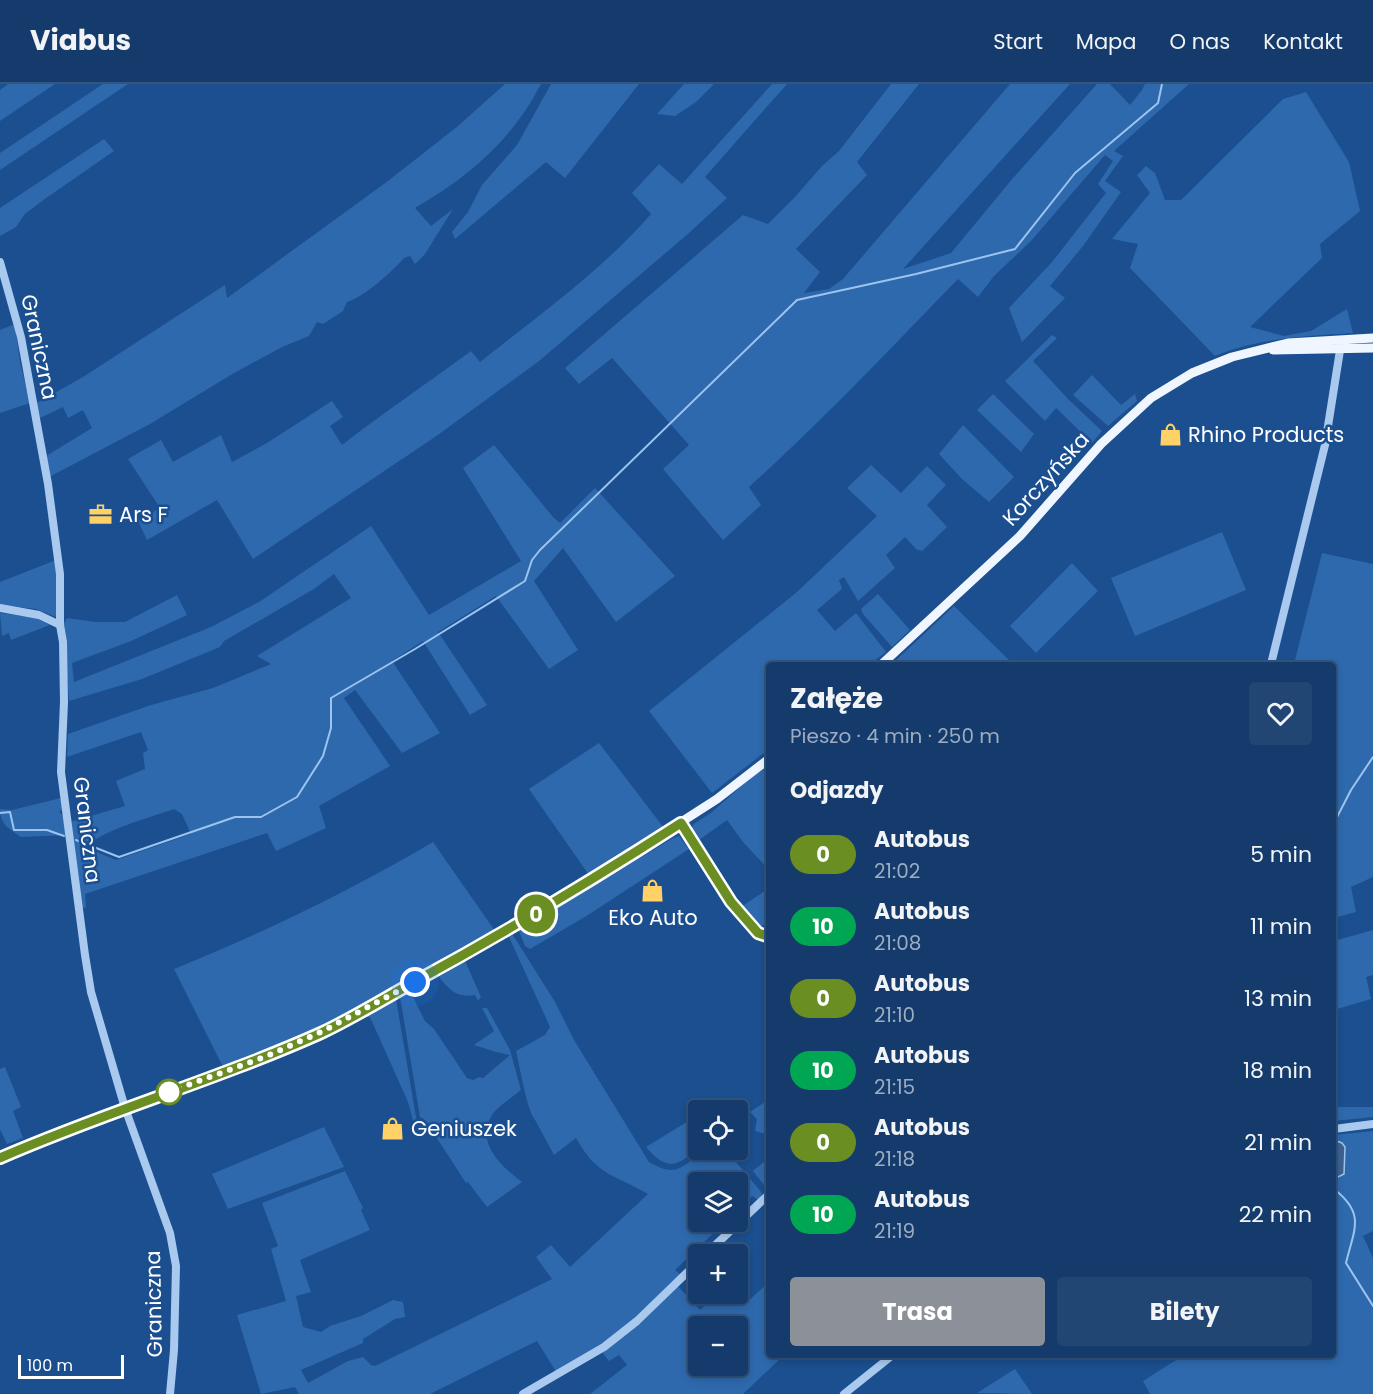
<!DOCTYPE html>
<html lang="pl">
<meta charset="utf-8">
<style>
body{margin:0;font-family:Poppins,sans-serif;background:#214673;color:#f1f3f6;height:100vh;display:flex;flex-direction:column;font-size:22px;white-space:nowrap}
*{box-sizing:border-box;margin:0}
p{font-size:20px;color:#9dadc1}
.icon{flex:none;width:33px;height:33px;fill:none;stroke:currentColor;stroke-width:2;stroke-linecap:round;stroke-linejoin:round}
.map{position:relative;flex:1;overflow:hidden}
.side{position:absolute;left:766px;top:578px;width:570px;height:696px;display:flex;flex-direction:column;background:#143b6b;border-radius:6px;box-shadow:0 3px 9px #0003,0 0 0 2px #33557e}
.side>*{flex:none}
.badge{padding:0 12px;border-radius:20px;font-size:21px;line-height:39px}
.controls{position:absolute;left:688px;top:1016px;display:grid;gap:12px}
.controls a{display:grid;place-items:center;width:60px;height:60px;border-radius:6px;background:#143b6b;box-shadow:0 3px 9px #0003,0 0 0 2px #33557e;font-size:30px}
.scale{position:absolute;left:18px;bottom:15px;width:106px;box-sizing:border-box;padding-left:6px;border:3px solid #fff;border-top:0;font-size:16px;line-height:21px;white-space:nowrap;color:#fff;-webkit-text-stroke:4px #1b4f8f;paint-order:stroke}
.you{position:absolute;width:30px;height:30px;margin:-15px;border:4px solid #fff;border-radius:50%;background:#1a73e8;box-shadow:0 0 0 9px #1a73e833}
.map>.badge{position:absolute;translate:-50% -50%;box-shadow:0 0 0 3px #fff}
h2{padding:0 24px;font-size:22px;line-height:54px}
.round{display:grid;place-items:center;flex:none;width:63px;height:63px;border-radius:6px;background:#214673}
.head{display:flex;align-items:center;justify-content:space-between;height:102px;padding:0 24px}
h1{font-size:28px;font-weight:700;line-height:45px}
.cta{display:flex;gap:12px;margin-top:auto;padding:12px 24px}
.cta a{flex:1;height:69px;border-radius:6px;background:#8c9099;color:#fff;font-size:24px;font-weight:700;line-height:69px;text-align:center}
.cta a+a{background:#214673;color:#f1f3f6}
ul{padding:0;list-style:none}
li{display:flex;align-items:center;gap:18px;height:72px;padding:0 24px}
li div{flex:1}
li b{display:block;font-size:22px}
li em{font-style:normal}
li .badge{min-width:66px;font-weight:700;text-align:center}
header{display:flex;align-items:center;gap:36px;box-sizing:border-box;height:84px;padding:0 30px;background:#143b6b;border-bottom:2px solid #33557e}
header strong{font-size:28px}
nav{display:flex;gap:33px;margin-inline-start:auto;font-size:21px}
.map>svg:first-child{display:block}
.green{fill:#2e69ad;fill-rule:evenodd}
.water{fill:#3c6290;stroke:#9cc4f0;stroke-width:1.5}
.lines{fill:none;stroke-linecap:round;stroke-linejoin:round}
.stream{stroke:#9cc4f0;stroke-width:2}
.minor{stroke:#a9c9ee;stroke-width:8}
.major{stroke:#f0f6ff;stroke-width:9}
.line-casing{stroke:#fff;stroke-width:14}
.line{stroke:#6b8e23;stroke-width:9}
.walk{stroke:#fff;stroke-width:6;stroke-dasharray:0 10.8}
.stop-dot{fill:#fff;stroke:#6b8e23;stroke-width:3}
.labels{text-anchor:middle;stroke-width:5;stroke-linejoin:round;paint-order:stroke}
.street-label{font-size:21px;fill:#fff;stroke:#1b4f8f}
.poi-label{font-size:21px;fill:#fff;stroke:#1b4f8f;text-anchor:start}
</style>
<header>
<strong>Viabus</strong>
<nav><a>Start</a><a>Mapa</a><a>O nas</a><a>Kontakt</a></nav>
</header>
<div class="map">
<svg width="1373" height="1310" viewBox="0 0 1373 1310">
<rect width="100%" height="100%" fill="#1b4f8f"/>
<g class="green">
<path d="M8,0h47l-55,37v-31z"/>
<path d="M103,0h25l-128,86v-17z"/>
<path d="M505,0h36c-30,57 -71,92 -126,124l16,18 22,-17 -28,45 -10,10 -5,-8 -6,2c-12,14 -40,39 -57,44l-4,9 -20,13 -6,-2 -8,14 -27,11 -48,26 -84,51 -101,53 -3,-21 46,-28 -9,-18 -15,8 -5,-11 -25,12 -3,-15 48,-27 142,-92 2,13 161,-117 70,-55z"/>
<path d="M551,0h88l-74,94 -19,-16 -91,77 -3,-7 16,-20 14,-27 35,-40z"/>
<path d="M684,0h30l-18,18 -21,14 -18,-2z"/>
<path d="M772,0h15l-82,93 22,21 -38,35 -150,128 -104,76 -182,122 -36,-59 -70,40 -9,-19 22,-13 -32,-49 33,-19 12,22 48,-27 11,27 35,-19 65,-42 11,16 -13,9 12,19c42,-33 86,-62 129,-94l9,11c59,-47 121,-91 171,-148l-19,-21 27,-29 23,20z"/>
<path d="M891,0h28l-62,78 10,13 -71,74 24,23 -16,21 25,-4 14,-10 167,-195h60l-167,185 48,-16 62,-75 84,-94h13l20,21 12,-15 3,-6h44l-75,67 9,5 -18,25 16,11 -38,54 -33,40 15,12 -43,44 -13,-34 43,-46 54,-69 -8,-9 15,-23 -8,-6 -74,86 -37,35 -16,21 -20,-18c-69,71 -136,142 -209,208l12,18 -38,35 -60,-71 26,-24 -77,-87 -33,26 -14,-16 178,-153 25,9 27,-27 27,-31 17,-15z"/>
<path d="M1306,8l43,70 11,49 -40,33 2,14 -72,69 34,9 27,-5 36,-22 6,24c-47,3 -94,5 -138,23l-85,-88 8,-24 -26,-5 38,-46 -13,-18 9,-9 9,7 10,27h16l102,-101z"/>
<path d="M104,55l10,12 -72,50 -17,13 -9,13 -16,9v-28z"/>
<path d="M15,240l5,38 10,41 -30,10v-83z"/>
<path d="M1052,251l5,3 -24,23 35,38 34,32 -10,12 -36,-35 -11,13 -40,-40z"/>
<path d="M1092,291l29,30 14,-11 2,7 -29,25 -35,-31z"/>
<path d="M993,310l41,40 -13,18 -44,-42z"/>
<path d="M963,341l51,52 -25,25 -27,-23 -23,-25z"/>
<path d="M494,361l59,72 7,6 35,-35 80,88 -59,46 -53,-74 -29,33 44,69 -29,19 -53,-73 -58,36 49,73 -17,10 -47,-74 -31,20 48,72 -38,20 -47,-63 -11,8 46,68 -71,40 7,22 -50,23 -9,-18 -182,61 1,14 -5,-1 -11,-85 55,-16 -9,-25 29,-12 -2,-16 5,-3 -7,-18 -74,25 1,-23 83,-29 62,-17 58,-24 -14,-8 94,-58 -17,-24 -20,15 -90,52 -4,6 -78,32 -73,22 -6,-76 4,-7 28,4h30l52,-27 10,20 -56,26 -59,22 2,19 137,-55 48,-25 112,-76 58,89 92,-54 -58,-93zM174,725l8,5 9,20 -75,26 -29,-12c8,-16 68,-32 87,-39z"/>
<path d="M871,381l30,28 26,-27 19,19 -19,20 20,22 -25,24 -6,-2 -11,-12 -19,18 9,13 -37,33 -14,-24 -5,3 3,9 -25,21 18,21 21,-18 30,39 -16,12h-55l-6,-4 -4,4h-35l-1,85 -57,44 -63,-82 148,-119 80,-76 -30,-28z"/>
<path d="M1222,448l24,58 -111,46 -24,-58z"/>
<path d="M1322,469l51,11v313l-22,10 5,25 -22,6v-254h-40z"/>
<path d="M56,476l3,53 -3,4 -20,-8 -36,-4v-23z"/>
<path d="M1072,479l26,28 -62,62 -26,-27z"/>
<path d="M878,510l32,36 -18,17 -29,-33 -2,-5z"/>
<path d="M954,522l59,58h-121z"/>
<path d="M0,529l36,5 14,7 -39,15 -2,-7 -7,3z"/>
<path d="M599,659l65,85 -75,47 -60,-86z"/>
<path d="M762,684l8,10 -1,10 -3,2 4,4 -1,76 -26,-28 -16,-22 -28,20 -8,-12 3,-4 18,-12z"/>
<path d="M61,714l2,11 -4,3 4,3 3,20 -45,2c-12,-8 -21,-13 -21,-28l12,1z"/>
<path d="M679,752l10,13 -101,66 -58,34 -5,-3 -6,-15 154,-93z"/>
<path d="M433,758l62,89 -65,35 -91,52 -116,49 -49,-98c89,-36 176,-78 259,-127z"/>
<path d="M769,804v32l-8,7 -20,-20z"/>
<path d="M1373,846v45l-7,2 5,22 -37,11v-69z"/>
<path d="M513,851l42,67 19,38 75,122c29,17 34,4 55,-13h21l37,44 -3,7 -7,-4 -14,13v-27h-39v39h27l-51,49 6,5 -55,52 -27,21 -42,25 -20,-32 -107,53h-131l-4,-7 -34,7 -24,-79 49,-14 -15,-52 7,-3 -16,-43 83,-32 18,37 -2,2 9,20 -70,30 11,32 -15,4 7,31 18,5 9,-6 31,-10 32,-16 10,2 2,15 -10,2 -32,20v4l-62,27 7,13 40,-22 15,-4 8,8 4,1 177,-87 -16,-22 15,-12 19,22 78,-73c-34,-20 -50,-17 -72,-56l-22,17 -20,-37c-6,-5 -15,-54 -18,-67l29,-16 5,-8 -41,-90z"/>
<path d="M465,877l16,36 -3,4 -3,-6c-17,3 -25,-4 -36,-18z"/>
<path d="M410,907l15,30 9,8 33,49 6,2 6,-3 4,1 27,-23 -14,-3 -22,-7 20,-14 -12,-23h5l23,42 11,40c-8,7 -23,16 -29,25 -17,28 9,51 30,67l-35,25 -19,-25 -2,1 -37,-57h-5v-7l-4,-2 -20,-120z"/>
<path d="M396,915l21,124 -3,1 -6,-22 -38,-85h-3v-2z"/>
<path d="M5,983l16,40 -8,4 10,27 -16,6 -7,-15v-60z"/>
<path d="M769,1015v36l-14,-4 2,-12 -7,-7z"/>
<path d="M1334,1023h39v10l-39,4z"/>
<path d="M698,1031l1,31c-21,22 -33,25 -53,1z"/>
<path d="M324,1043l20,40 -116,42 -16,-35z"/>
<path d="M1373,1047v100l-10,5 10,22v136h-223l-7,-13 41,-26 150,-1v-219z"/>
<path d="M769,1074v28l-5,-1 -11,-14z"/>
<path d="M769,1198l1,72 10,1 2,2 -39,37h-153l37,-29 -8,-10 -10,6 -7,-9 75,-67 23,25 18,-17h16l11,11zM699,1242h39v39h-39z"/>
<path d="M1015,1285l17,25 -55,-1z"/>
</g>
<path class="water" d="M1334,1056l8,3 3,4 -1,27 -8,4 -2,-1z"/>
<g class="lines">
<g class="stream">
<path d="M0,729l10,-1 4,18h33l17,6"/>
<path d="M1334,739l17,-33 22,-33"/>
<path d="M76,756l43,17 116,-40h26l36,-20 26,-41 8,-28v-30l84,-49 110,-68 7,-21 8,-10 257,-250 119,-26 99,-25 60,-76 83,-70 4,-19"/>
<path d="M1334,1100v5c32,25 20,40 12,74l27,43"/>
</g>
<g class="minor">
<path d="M0,178l21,75 27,147 12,90v51l3,17 1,60 -3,70 24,183 6,37 34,116 45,125 6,33 -2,84 -4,44"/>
<path d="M0,524l39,7 21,10"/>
<path d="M1271,580l54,-219 16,-101"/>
<path d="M681,739l50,78 27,32 12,4"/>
<path d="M1334,1045l39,-5"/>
<path d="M706,1170l60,-57"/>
<path d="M523,1310l81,-47 33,-26 62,-60"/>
<path d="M844,1310l50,-40"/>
</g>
<g class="major">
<path d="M1273,266l100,-2"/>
<path d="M882,580l138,-128 81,-92 50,-46 41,-25 40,-16 56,-14 85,-5"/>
<path d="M0,1074l125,-50 142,-52 56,-25 143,-77 125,-74 126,-81 53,-41"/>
</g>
</g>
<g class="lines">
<defs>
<path id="line" d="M0,1074c105,-46 216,-78 321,-125 32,-15 64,-35 95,-52 90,-49 178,-102 265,-158l50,79 27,31 12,4"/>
</defs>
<use href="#line" class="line-casing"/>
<use href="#line" class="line"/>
<path class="walk" d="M169,1008l98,-36 56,-25 92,-49"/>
</g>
<defs>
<symbol id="shop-bare" viewBox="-9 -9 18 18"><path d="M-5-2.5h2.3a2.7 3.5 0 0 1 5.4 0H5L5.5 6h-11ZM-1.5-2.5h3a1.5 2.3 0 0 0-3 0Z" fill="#ffd166" stroke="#1b4f8f" stroke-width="2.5" paint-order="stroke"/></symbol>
<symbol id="office-bare" viewBox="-9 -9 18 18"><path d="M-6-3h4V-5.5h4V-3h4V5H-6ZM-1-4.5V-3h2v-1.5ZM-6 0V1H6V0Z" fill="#ffd166" stroke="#1b4f8f" stroke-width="2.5" paint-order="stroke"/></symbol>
</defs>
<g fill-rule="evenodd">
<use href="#shop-bare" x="1154" y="334" width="33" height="33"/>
<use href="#office-bare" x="84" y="414" width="33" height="33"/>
<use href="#shop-bare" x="636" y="790" width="33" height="33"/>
<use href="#shop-bare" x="376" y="1028" width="33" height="33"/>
</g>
<circle class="stop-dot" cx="169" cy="1008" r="12"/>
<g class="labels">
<g class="street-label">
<text transform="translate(39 263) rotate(78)" y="7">Graniczna</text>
<text transform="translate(1046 395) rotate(-48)" y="7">Korczyńska</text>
<text transform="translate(87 746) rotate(83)" y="7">Graniczna</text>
<text transform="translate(154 1220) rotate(-91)" y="7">Graniczna</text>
</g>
<g class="poi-label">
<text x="1188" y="358">Rhino Products</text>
<text x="119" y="438">Ars F</text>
<text x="653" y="841" text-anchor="middle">Eko Auto</text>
<text x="411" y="1052">Geniuszek</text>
</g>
</g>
</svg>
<div class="controls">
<a><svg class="icon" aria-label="locate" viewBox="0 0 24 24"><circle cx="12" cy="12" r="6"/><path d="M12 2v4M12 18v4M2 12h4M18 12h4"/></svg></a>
<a><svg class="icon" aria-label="layers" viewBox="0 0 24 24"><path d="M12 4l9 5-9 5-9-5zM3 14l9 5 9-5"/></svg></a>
<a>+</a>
<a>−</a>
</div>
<div class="scale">100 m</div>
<div class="you" style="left:415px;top:898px"></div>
<b class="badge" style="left:536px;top:830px;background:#6b8e23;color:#fff">0</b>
<section class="side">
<div class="head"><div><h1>Załęże</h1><p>Pieszo · 4 min · 250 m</p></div><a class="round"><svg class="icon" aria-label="heart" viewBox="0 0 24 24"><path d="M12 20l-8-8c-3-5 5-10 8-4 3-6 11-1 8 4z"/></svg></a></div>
<h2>Odjazdy</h2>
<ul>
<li><span class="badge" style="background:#6b8e23;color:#fff">0</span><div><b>Autobus</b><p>21:02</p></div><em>5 min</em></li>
<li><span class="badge" style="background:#00a651;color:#fff">10</span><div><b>Autobus</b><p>21:08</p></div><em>11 min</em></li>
<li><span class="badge" style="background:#6b8e23;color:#fff">0</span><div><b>Autobus</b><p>21:10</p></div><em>13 min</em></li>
<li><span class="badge" style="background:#00a651;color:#fff">10</span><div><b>Autobus</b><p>21:15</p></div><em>18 min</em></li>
<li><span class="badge" style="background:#6b8e23;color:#fff">0</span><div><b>Autobus</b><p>21:18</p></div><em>21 min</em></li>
<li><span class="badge" style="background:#00a651;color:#fff">10</span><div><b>Autobus</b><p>21:19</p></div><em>22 min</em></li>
</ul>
<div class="cta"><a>Trasa</a><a>Bilety</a></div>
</section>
</div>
